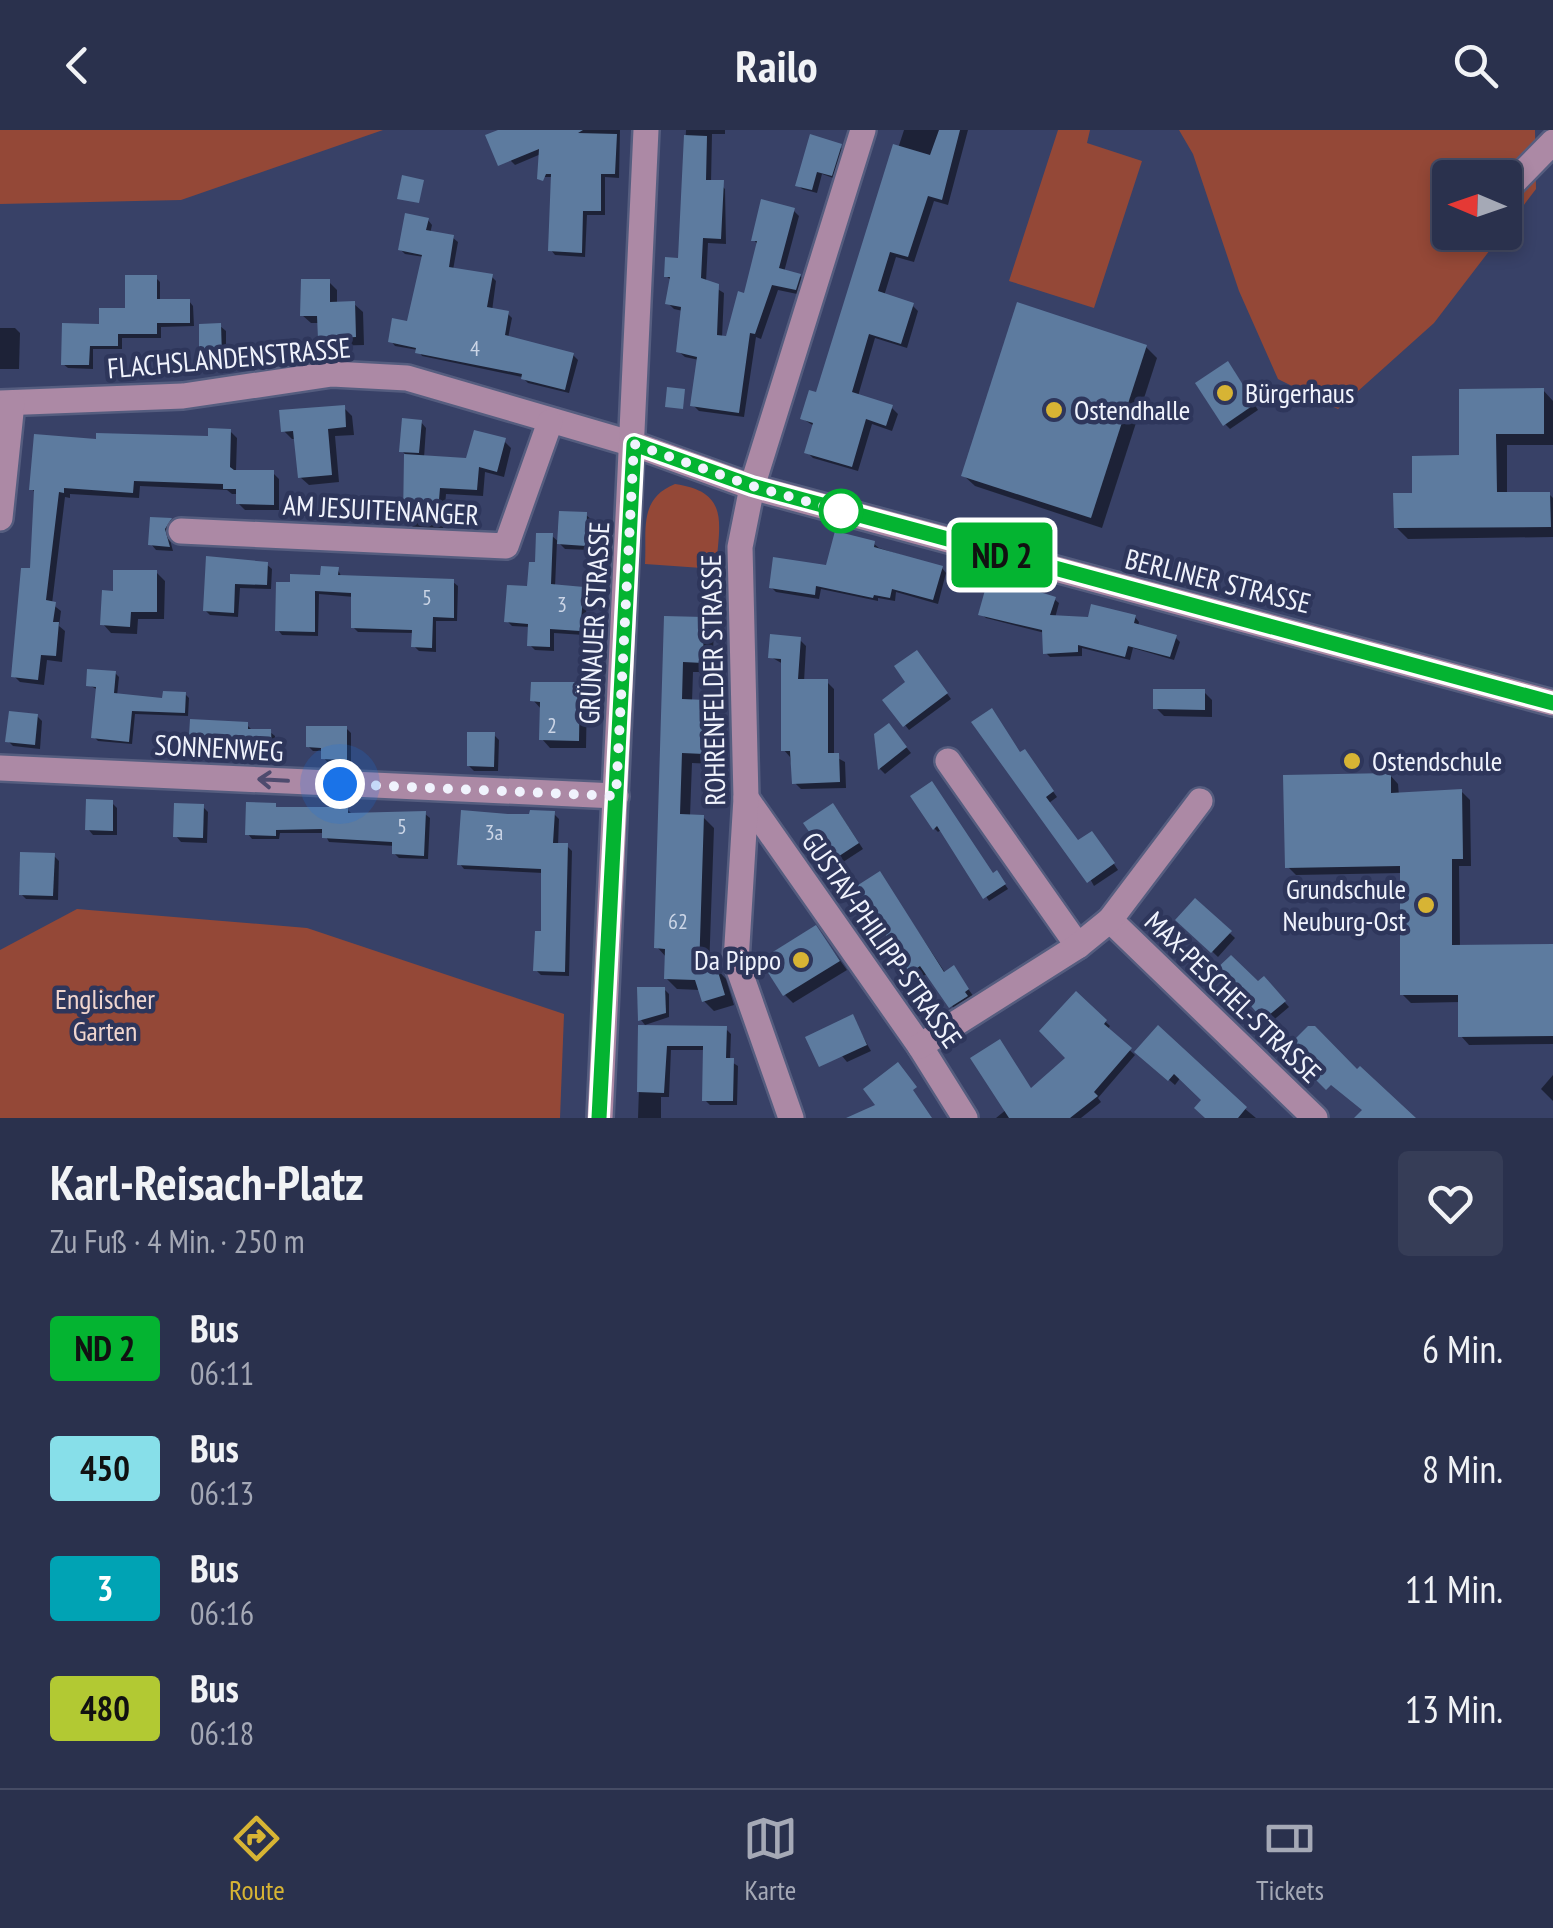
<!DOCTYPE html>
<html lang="de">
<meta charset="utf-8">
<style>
body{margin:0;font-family:"PT Sans Narrow",sans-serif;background:#363d57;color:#f1f3f6;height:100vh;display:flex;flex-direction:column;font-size:38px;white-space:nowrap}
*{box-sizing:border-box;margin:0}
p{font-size:32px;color:#a5a9b6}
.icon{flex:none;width:55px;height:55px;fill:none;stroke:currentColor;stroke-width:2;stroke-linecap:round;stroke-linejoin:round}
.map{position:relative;height:988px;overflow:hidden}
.drawer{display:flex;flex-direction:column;background:#2a314d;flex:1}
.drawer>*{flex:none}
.badge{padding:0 20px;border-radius:8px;font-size:35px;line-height:65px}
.needle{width:65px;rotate:272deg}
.fabs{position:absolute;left:1432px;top:30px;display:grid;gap:20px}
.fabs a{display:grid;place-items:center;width:90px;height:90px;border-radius:10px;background:#2a314d;box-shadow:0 5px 15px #0003,0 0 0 2px #464c65;font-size:50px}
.you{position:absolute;width:50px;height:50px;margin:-25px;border:8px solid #fff;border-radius:50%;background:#1a73e8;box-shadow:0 0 0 15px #1a73e833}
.map>.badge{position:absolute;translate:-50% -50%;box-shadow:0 0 0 5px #fff}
.round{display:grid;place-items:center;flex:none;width:105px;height:105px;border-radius:10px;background:#363d57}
.headline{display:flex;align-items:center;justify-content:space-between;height:170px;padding:0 50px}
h1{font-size:48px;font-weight:600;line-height:75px}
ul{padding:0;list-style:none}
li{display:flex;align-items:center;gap:30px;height:120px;padding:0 50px}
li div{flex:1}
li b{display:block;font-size:38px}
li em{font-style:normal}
li .badge{min-width:110px;font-weight:700;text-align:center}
header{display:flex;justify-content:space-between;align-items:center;height:130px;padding:0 50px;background:#2a314d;font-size:45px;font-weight:600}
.menu{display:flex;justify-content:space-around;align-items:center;height:140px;border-top:2px solid #464c65;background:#2a314d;font-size:28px;color:#a5a9b6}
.menu a{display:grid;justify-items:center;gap:5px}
.menu .active{color:#d7b434}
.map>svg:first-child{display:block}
.green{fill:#944837}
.shadow{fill:#0007}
.building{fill:#5d7b9f}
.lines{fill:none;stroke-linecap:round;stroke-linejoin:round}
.minor-casing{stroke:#555d7f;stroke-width:30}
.minor{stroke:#ac89a5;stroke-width:25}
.oneway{stroke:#4e4b6e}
.line-casing{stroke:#fff;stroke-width:22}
.line{stroke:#04b431;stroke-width:15}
.walk{stroke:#f0f3fd;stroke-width:10;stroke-dasharray:0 18}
.poi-dot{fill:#d7b434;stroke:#2e365b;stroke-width:4}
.stop-dot{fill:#fff;stroke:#04b431;stroke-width:5}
.labels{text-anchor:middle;stroke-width:9;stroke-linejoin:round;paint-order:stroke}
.number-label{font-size:22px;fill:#cbd5e6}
.street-label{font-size:28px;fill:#f0f3fd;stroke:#2e365b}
.poi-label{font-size:28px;fill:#f0f3fd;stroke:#2e365b;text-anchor:start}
.park-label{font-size:28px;fill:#f0d5ce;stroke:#2e365b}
</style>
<header><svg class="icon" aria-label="back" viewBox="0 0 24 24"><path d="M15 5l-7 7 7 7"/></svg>Railo<svg class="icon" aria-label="search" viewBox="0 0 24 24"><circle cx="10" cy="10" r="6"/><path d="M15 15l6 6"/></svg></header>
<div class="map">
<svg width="1553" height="988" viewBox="0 0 1553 988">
<rect width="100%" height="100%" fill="#384167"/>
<g class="green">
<path d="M0,0h383l-202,70 -181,4z"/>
<path d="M1058,0h32l-3,13 55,18 -48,147 -85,-27z"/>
<path d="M1179,0h356l1,59 -31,41v-52h-55v54l53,1 -69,90 -96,86 -60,-30 -39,-88 -46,-137z"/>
<path d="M675,354c56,8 44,40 41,85l-71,-5c2,-34 -7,-65 30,-80z"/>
<path d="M77,779l230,19 257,86 -4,104h-560v-168z"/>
</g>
<g class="shadow">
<path d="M521,0h99l-1,48 -14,-1v38h-18l-2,42 -30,-2 -4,-5 3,-73h-9l-5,-5 1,-18 -26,11 -4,-4z"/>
<path d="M686,0h39v4h-13l-1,48 8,1 6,6 1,55 -18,-1 -2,39 18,11 -2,45 6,1 18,-43 12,-51 -4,-5 39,-30 6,6 -15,56 16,4 6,6 -4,13 -24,-5 -17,49 -5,-2 -12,80 -45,-6 -6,-6 6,-45 -14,-3 -7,-6 5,-40 -9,-2 -6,-6 4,-22 -6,-5 14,-16z"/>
<path d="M904,0h64l-20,75 -14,-4 -20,61 -18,-5 -12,39 28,9 6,6 -11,37 -32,-10 -17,58 34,12 6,6 -6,17 -20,-7 -14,47 -45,-13 -6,-6 7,-26 -11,-7 15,-24z"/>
<path d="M840,17l5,4 -9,28 -14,-5 -5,19 -15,-4 -4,-4z"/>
<path d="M428,90l4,5 -2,9 23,4 5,4 -5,28 39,7 4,4 -4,30 16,3 4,4 -4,20 65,17 5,5 -9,33 -41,-10 -6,-6 -100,-21 -4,-6 -23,-4 -4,-5 18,-17 15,-67 -19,-3 -5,-5z"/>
<path d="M156,148l4,4v20l29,-1 4,5 1,20 -33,1v11h-39v11h-29v20l-25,-1 -5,-4 38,-37 27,-16z"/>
<path d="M329,152l8,8v14h17l9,8 1,33 -35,1 -9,-8v-15h-9l-9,-8z"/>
<path d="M220,196l6,5v31h-19l-5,-5z"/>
<path d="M0,198h15l5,5 -1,36h-19z"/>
<path d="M1146,217l11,11 -55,170 -127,-42 -12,-11z"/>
<path d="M1233,240l25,40 -28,19 -5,-5z"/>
<path d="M1543,260l10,11v44h-46v50l42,-1 4,4v39l-145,2 -12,-12 19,-32z"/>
<path d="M344,278l8,8 2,19 -19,1 4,46 -30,3 -9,-8 -3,-38h-5l-9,-9z"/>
<path d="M421,292l5,6 -2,30 44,2 36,-19 7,7 -7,29 -19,-5 -2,24 -37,-2 -3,36 -30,-3 -7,-7v-65l-4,-4z"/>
<path d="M230,301l7,7 -1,32 37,3 6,6v31h-34l-7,-7 1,-9h-7l-5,-4 -87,-4 -1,12 -69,-4v4l-5,-1 -13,107 9,7 -2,15 6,5 -3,31 -15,-2 -3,25 -24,-3 -6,-6 19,-105 3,-77 -4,-5 66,-47 112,-3z"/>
<path d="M586,385l6,5 -2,30 -25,-1 -8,-8 -2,46 28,2 5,5 -4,41 -30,-2v18l-19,-1 -5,-5v-18l-18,-1 -5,-5 23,-32 22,-53 8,7z"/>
<path d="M152,389l19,1 4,5 -6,11 4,15 -17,-1 -5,-6z"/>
<path d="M874,414l5,4 63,20 4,5 -8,31 -42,-12 -1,9 -17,-3v3l-57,-12 -2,10 -43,-7 -5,-5 57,-19z"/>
<path d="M208,429l58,5 6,5 -1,20 -31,-1 -2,29 -28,-2 -5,-5z"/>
<path d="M338,440l4,8 111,4 5,4 -1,35h-21v31l-17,-1 -5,-5v-13l-56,-1 -5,-5 1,-30 -35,-3 -1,42 -36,-1 -4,-5 45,-53z"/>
<path d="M156,442l9,9 -1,38h-26l-1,15 -26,-1 -8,-9 13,-31z"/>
<path d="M1054,469l5,4 -4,15 80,-1 4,5 -1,5 37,10 5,5 -6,18 -41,-12 -3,12 -48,-12v8l-32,1 -4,-4 -1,-20 -59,-15 -5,-4z"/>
<path d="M666,488l37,1 11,11 -2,42h-19l-1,30 13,1 10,10 -1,51 -22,-1 -2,53 13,1 11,11 -5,142 7,-2 10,11 8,26 -20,6 -10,-10 -4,-11 -23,-1 -11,-11 1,-20 -10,-11z"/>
<path d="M799,509l7,7 -2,36h23l7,7v67l11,6 1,26 -45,1 -7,-7 -4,-25 -6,-7 -1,-86 -12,-7z"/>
<path d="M921,528l30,41 -42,31 -24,-30 23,-17z"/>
<path d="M115,543l4,4 -2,19 48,5 20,-7 4,4 -1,18 -53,-2 -3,30 -34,-3 -4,-4 4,-47 -9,-5z"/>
<path d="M579,555l8,8 -1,55h-36l-8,-9v-29l-9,-10z"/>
<path d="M1204,562l8,8v17l-48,-1 -8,-8z"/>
<path d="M37,586l5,5 -2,28 -27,-3 -5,-5z"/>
<path d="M246,594l5,5 19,3 5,4v24l-80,-3 -4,-5z"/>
<path d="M346,598l5,5v30h-23l-4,-5v-7h-11l-5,-5z"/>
<path d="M893,601l18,22 -26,21 -5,-5 -3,-34z"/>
<path d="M494,605l5,5 -1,31h-24l-5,-5z"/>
<path d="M1021,624l8,3 28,40 -8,6 30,40 18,-4 21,31 -24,16z"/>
<path d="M1390,645l8,9 1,12 63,-4 8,8 1,66h-12l1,82 93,-1v97l-84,1 -8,-9v-34l-50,1 -9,-9 1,-121 -107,2 -8,-8z"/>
<path d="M913,667l80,78 7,2 8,12 -19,12 -47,-72 -4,3 -4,-4z"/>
<path d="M112,673l5,5v27h-24l-5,-6z"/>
<path d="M275,676l4,4 68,-1 5,5h73l5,4 -2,41 -29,-1 -5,-5 1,-7 -66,-4 -5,-9h-44l-1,6h-27l-4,-5z"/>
<path d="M203,677l5,5 -1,31 -26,-1 -5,-6z"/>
<path d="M838,681l25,38 -26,17 -5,-5z"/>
<path d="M554,684l5,5 -1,27h9l5,5 -3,125 -28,-1 -5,-5 7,-36v-61l-79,-4 -4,-5 48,-47z"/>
<path d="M54,726l5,5 -1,39 -32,-1 -5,-5z"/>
<path d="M880,744l66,100 7,-6 21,29 -16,17 -30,-41 -9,6 -7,-7z"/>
<path d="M1196,772l39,36 -17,19 -39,-37z"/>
<path d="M823,807l24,33 -54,33 -8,-8z"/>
<path d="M1217,842l41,12 6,-5 25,28 -19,16 -30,-34 -2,3z"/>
<path d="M640,859h24l5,5v23l-24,8 -4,-5z"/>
<path d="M1076,864l34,32 -3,4 28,25 -37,43 3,4 -20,16h-85l73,-60z"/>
<path d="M852,887l19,34 -24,11 -5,-6z"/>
<path d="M641,898l85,1 5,5 -1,27 8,5 -1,39h-27l-5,-5v-50h-34l-2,47h-8v21h-23z"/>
<path d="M1144,928l71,26 41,34h-48l-11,-10 7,-8 -23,-23 -6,8z"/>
<path d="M1553,945v26l-12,-12z"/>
</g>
<g class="building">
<path d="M498,0h85l-5,3 39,1 -2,40h-14v37h-18l-1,42 -34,-2 3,-77h-5l-3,7 -6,-2 2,-30 -41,17 -13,-31z"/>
<path d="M939,0h21l-18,70 -14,-4 -20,61 -18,-5 -12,39 36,12 -13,41 -32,-10 -17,58 41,13 -7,21 -20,-7 -14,48 -48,-14 9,-30 -13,-4 9,-29 7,2 77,-248 37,11z"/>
<path d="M810,4l32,10 -10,32 -15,-4 -5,18 -17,-4z"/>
<path d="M684,5l23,1 -1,44h18l-3,59 -18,-1 -2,40 18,6 -2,51 9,1 12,-45 6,2 13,-52h-6l10,-42 34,9 -16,60 22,6 -5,16 -24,-5 -17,49 -5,-1 -11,80 -49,-7 7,-49 -21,-5 5,-45 -16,-3 5,-27h-6l1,-20 13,1z"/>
<path d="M402,45l22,5 -5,23 -22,-4z"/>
<path d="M405,83l24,5 -3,12 28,5 -5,32 44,7 -6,33 22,4 -4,24 69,18 -9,37 -44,-11 1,-5 -107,-21 1,-5 -28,-6 4,-24 15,3 15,-66 -24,-5z"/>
<path d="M125,145h32v24h33v24h-33v11h-39v12h-28l-1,19h-28l1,-42 37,1v-16h26z"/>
<path d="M301,149h29v23l25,-1 1,36 -38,2 -1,-23h-17z"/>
<path d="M1017,172l130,43 -56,173 -130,-42z"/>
<path d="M221,193l1,35h-23v-34z"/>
<path d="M1228,231l27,43 -32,22 -28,-43z"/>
<path d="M667,257l18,2 -2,20 -18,-2z"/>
<path d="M1544,258v46h-48l1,58h53l1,35 -157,1 -1,-35h19v-37l47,-1v-66z"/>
<path d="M345,275l1,22 -18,2 4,46 -34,3 -5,-47 -12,1 -2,-22z"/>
<path d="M402,288l20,2 -3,33 -20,-1z"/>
<path d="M208,298l23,1 -1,38 4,3h40v35l-38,-1v-15h-13v-5l-89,-3 -1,12 -69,-5v5l-5,-1 -13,108 10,2 -3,20h6l-3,34 -15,-1 -3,25 -27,-3 10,-109h9l4,-78h-5l5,-56 62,5v-6l112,3z"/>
<path d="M474,300l32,8 -9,34 -18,-5 -2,23 -37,-2 -3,36 -34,-3 1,-67 62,4z"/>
<path d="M559,381l28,1 -1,34 -29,-2z"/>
<path d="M150,387l22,1 -7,11 5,18 -22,-2z"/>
<path d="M835,401l40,10 -1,6 69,19 -10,34 -41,-11 -2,9 -16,-3 -1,3 -57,-12 -1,9 -46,-7 4,-31 53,8z"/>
<path d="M536,403h17l-2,51 33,3 -4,44 -30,-2v18l-23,-1 1,-22 -24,-2 3,-37 20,1 2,-24h6z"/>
<path d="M206,426l62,6 -1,23 -32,-1 -1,29 -31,-2z"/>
<path d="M321,436l18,1 -1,8 116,4v39l-21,-1 -1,31 -21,-1 1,-17 -61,-2v-35l-36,-2v41l-40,-1 1,-49h14v-8l30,1z"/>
<path d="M113,440h44v42h-26l-1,15 -30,-2 2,-35 11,1z"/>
<path d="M987,453l32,8 1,-5 36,11 -6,18 38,2 3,-13 45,11 -2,8 43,12 -7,22 -42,-11 -3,11 -47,-12v7l-35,2 -1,-24 -64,-15z"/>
<path d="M664,486l40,1 -1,46 -20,-1 -1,37 24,1 -2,54 -22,-1 -2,61 24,1 -5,156 17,-6 9,30 -23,7 -7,-22 -31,-1 1,-30 -11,-1z"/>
<path d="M770,504l31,3 -3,42h30v74h11l1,29 -48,2 -2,-33h-9v-92l-13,-1z"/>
<path d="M917,520l31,43 -45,34 -21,-27 23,-18 -11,-16z"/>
<path d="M87,539l29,2 -2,22 48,5 1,-7 23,1 -1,21 -53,-2 -3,31 -38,-4 5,-51 -10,-1z"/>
<path d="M531,552h49l-1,59 -40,-1 1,-38 -10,-1z"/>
<path d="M1153,559h52v21l-52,-1z"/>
<path d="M992,578l28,44 5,-3 29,42 -8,6 32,43 14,-9 23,32 -28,20 -116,-161z"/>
<path d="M9,581l29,3 -3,31 -30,-3z"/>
<path d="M190,589l58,3v7h23l1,28 -84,-4z"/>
<path d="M889,593l18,24 -29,23 -4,-36z"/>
<path d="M306,596h41v34l-26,-1v-11l-15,-1z"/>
<path d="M467,602h28l-1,35 -27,-1z"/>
<path d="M1391,643v20l71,-4 1,70h-11v86l101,-1v92l-95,1v-42h-58v-129l-115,2 -2,-93z"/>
<path d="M932,651l61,92 4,-3 9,14 -23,15 -46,-73 -4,4 -23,-34z"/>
<path d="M86,669l27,1v31l-28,-1z"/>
<path d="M246,672l30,1v4h72v6l78,-2 -2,45 -32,-2v-12l-70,-4v-9l-46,1v6l-31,-1z"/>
<path d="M174,673l30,1 -1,34 -30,-1z"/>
<path d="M833,673l26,40 -29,19 -27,-39z"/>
<path d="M461,680l47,4h21l1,-4 25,1 -2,32h15l-3,129 -32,-1 2,-40h6v-62l-84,-4z"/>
<path d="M20,722l35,1 -2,43 -34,-1z"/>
<path d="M880,741l64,101 10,-7 15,24 -4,3 3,4 -19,12 -29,-42 -10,7 -55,-86z"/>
<path d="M1195,768l37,33 -21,22 -36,-33z"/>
<path d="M816,795l24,36 -57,35 -23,-36z"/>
<path d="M1231,825l27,26 6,-5 22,25 -23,19 -29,-34 -3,3 -18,-17z"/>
<path d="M637,857h28l1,26 -28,8z"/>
<path d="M1076,861l31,29 -3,4 28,24 -38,44 4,4 -28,22h-61l-39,-60 30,-19 31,49 34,-30 -26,-27z"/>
<path d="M853,884l14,31 -48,22 -14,-30z"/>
<path d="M638,895l89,1 -1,32h8l-1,43h-31l1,-55h-36l-3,47 -27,-1z"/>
<path d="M1158,895l89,82 -9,11h-33l-11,-10 7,-8 -27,-26 -6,7 -34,-29z"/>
<path d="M1308,896h7l42,43 3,-3 56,52h-62l8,-8 -31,-25 -5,5 -41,-41z"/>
<path d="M898,932l19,25 -4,3 19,28h-86l29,-13 -12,-16z"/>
</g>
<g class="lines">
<defs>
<g id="minor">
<path d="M1505,61l48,-49"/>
<path d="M0,273l183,-7 149,-22 75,4 226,66 119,43 801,216"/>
<path d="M0,388l12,-115"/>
<path d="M181,401l325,15 44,-124"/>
<path d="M948,631l130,185"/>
<path d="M0,638l616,28"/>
<path d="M746,668l174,248 45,72"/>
<path d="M1110,790l205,198"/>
<path d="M920,916l158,-100 32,-26 90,-119"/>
<path d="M600,988l46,-988"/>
<path d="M791,988l-55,-157 10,-163 -6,-251 12,-60 111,-357"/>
</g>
</defs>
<use href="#minor" class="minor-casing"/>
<use href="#minor" class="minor"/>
</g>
<defs><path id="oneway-shaft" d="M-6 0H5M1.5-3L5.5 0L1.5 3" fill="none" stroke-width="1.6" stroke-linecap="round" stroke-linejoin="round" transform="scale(2.5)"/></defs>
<use class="oneway" href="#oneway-shaft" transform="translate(273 650) rotate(-177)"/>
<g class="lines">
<defs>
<path id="line" d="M599,988l35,-674 118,42 801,217"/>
</defs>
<use href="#line" class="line-casing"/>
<use href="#line" class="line"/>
<path class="walk" d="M340,654l276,12 18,-352 118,42 89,25"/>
</g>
<g class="poi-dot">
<circle cx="1225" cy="263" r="10"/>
<circle cx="1054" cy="280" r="10"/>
<circle cx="1352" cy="631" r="10"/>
<circle cx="1426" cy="775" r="10"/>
<circle cx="801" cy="830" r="10"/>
</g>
<circle class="stop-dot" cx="841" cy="381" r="20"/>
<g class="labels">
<g class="number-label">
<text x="475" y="226">4</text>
<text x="427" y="475">5</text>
<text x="562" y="482">3</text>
<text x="552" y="603">2</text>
<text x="402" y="704">5</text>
<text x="494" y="710">3a</text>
<text x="678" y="799">62</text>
</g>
<g class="street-label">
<text transform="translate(229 228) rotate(-5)" y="10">FLACHSLANDENSTRASSE</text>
<text transform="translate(381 380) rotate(3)" y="10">AM JESUITENANGER</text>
<text transform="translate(1218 451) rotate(14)" y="10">BERLINER STRASSE</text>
<text transform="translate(594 493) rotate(-87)" y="10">GRÜNAUER STRASSE</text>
<text transform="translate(713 550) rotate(-91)" y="10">ROHRENFELDER STRASSE</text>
<text transform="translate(219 618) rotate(3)" y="10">SONNENWEG</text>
<text transform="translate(882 810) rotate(55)" y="10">GUSTAV-PHILIPP-STRASSE</text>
<text transform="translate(1233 867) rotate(44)" y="10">MAX-PESCHEL-STRASSE</text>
</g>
<g class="poi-label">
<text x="1245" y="273">Bürgerhaus</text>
<text x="1074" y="290">Ostendhalle</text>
<text x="1372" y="641">Ostendschule</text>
<text x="1406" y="769" text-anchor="end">Grundschule<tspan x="1406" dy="32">Neuburg-Ost</tspan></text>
<text x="781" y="840" text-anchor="end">Da Pippo</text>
</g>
<g class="park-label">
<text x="105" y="879">Englischer<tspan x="105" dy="32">Garten</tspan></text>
</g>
</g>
</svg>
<div class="fabs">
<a><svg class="needle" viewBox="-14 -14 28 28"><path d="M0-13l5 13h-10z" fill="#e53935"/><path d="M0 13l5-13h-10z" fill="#a5a9b6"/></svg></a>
</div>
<div class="you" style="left:340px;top:654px"></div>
<b class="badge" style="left:1002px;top:425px;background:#04b431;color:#111">ND 2</b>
</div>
<section class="drawer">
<div class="headline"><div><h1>Karl-Reisach-Platz</h1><p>Zu Fuß · 4 Min. · 250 m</p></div><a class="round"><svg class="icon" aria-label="heart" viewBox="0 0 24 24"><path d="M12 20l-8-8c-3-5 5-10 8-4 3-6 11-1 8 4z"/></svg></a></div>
<ul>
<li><span class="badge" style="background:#04b431;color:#111">ND 2</span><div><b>Bus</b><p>06:11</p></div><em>6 Min.</em></li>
<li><span class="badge" style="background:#87dfe9;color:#111">450</span><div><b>Bus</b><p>06:13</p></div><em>8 Min.</em></li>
<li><span class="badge" style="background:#00a3b4;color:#fff">3</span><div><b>Bus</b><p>06:16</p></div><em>11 Min.</em></li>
<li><span class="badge" style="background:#b2c933;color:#111">480</span><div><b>Bus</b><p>06:18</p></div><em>13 Min.</em></li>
</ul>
</section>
<nav class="menu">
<a class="active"><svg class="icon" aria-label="directions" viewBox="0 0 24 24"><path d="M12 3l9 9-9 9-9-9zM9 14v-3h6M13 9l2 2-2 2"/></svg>Route</a>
<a><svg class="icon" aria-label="map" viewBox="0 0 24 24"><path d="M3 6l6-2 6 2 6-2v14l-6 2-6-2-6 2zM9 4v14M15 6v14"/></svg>Karte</a>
<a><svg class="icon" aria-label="tickets" viewBox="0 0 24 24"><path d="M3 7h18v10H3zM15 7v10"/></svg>Tickets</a>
</nav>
